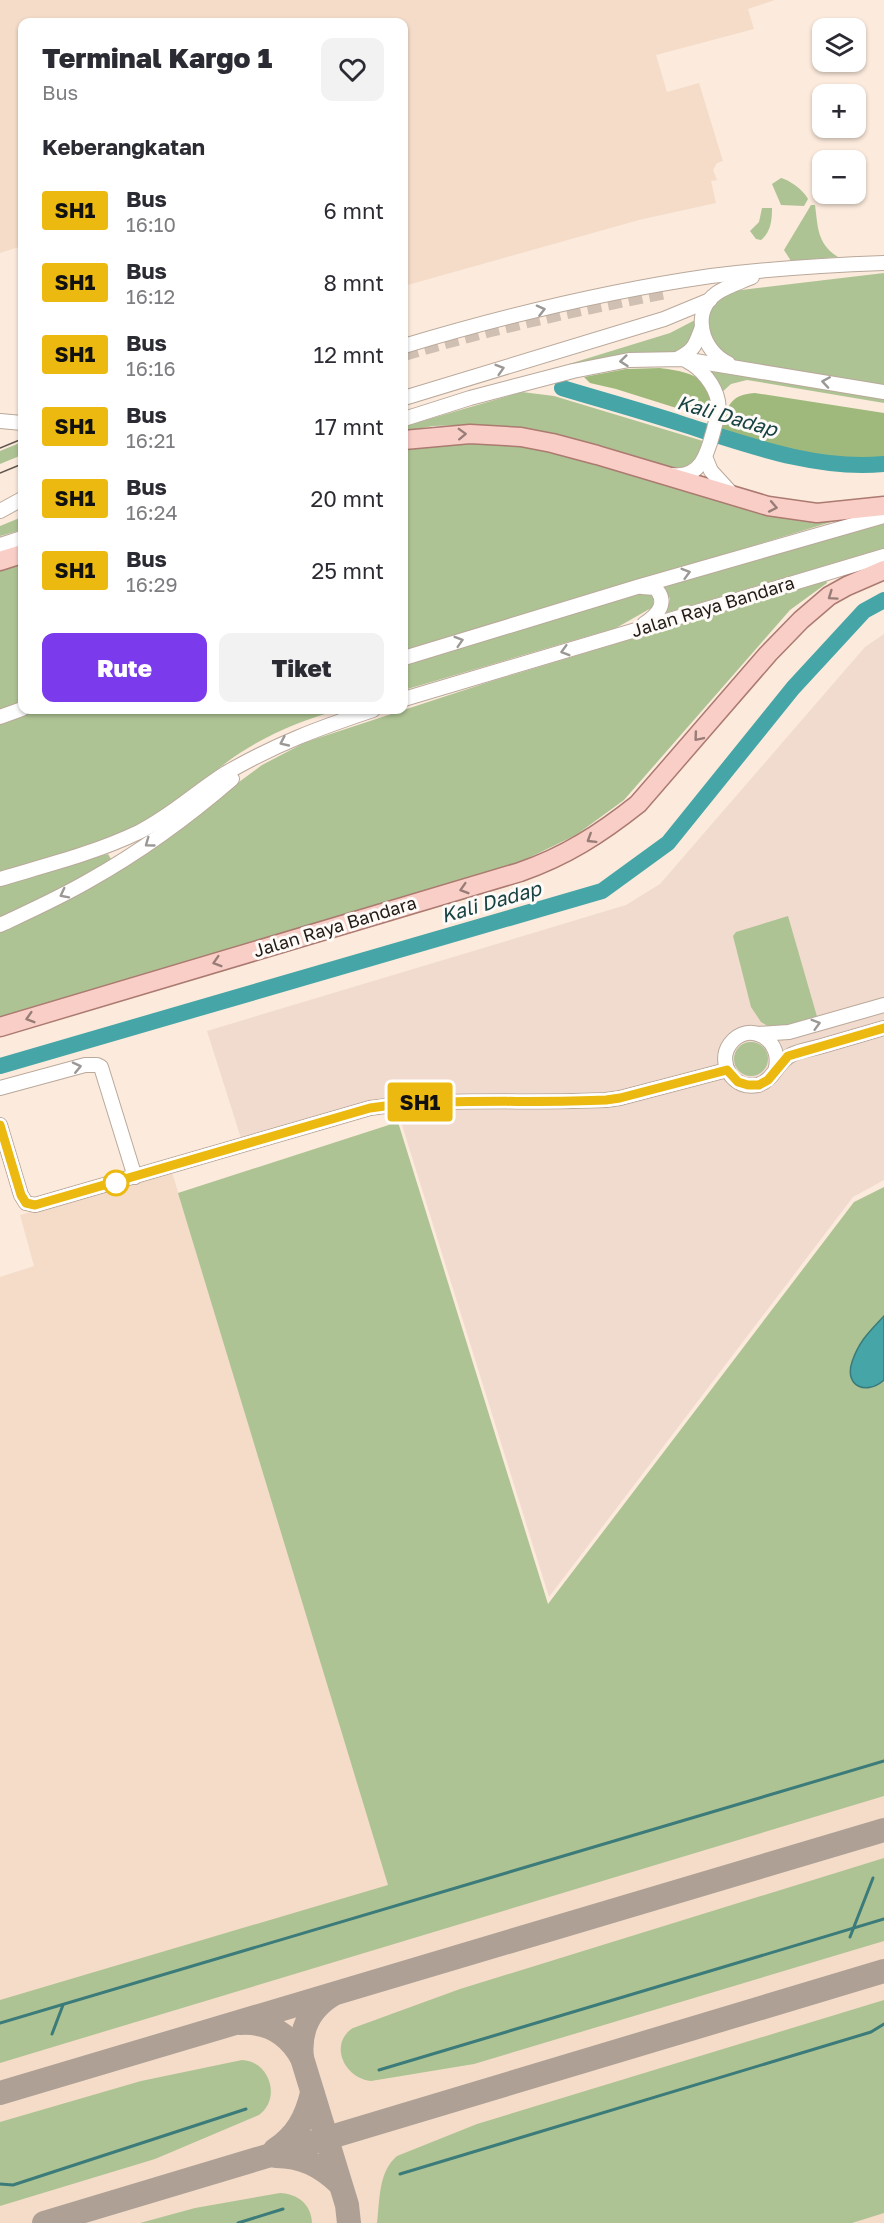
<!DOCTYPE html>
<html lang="id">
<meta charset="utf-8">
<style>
body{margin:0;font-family:"Golos Text",sans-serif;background:#f2f2f3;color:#2b2b33;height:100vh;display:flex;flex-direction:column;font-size:22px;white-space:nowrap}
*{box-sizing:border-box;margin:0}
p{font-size:20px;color:#7c7c81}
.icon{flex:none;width:33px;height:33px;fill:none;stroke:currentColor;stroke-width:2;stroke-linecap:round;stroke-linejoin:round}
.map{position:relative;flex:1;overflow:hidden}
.sheet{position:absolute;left:18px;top:18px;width:390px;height:696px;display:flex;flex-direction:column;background:#fff;border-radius:12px;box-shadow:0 2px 4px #0004}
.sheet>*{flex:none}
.badge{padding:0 12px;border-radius:4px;font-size:21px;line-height:39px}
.controls{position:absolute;left:812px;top:18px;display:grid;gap:12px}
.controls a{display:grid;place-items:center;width:54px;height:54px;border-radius:12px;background:#fff;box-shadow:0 2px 4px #0004;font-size:30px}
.map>.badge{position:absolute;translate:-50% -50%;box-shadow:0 0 0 3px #fff}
h2{padding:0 24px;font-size:22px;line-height:54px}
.round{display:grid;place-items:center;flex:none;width:63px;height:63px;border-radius:12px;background:#f2f2f3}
.head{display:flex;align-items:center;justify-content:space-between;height:102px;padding:0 24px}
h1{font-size:28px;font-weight:800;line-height:45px}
.cta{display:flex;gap:12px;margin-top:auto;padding:12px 24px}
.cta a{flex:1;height:69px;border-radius:12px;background:#7c3aed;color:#fff;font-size:24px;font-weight:800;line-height:69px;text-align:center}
.cta a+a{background:#f2f2f3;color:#2b2b33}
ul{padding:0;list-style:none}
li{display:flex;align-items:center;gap:18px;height:72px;padding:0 24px}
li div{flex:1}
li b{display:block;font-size:22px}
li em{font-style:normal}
li .badge{min-width:66px;font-weight:700;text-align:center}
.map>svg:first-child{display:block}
.commercial{fill:#f1dbce}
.built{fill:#f4dcc9}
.green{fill:#aec393}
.forest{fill:#9fb97c}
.water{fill:#46a5a6;stroke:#3b7b7a;stroke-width:1.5}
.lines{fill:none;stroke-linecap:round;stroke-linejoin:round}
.stream{stroke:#3b7b7a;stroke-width:3}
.river{stroke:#46a5a6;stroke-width:16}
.taxiway{stroke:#aea095;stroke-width:24}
.minor-tunnel{stroke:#d0c0b4;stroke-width:14;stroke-dasharray:14 7;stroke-linecap:butt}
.minor-casing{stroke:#b9a99b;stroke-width:16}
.major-casing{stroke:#ab7a70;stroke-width:21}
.minor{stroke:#fff;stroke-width:14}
.major{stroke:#f9cec7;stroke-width:18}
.tram{stroke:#60564e;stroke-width:1.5}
.oneway{stroke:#9b9896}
.oneway2{stroke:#987d77}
.line-casing{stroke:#fff;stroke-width:14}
.line{stroke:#ecb910;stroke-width:9}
.stop-dot{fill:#fff;stroke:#ecb910;stroke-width:3}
.labels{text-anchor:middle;stroke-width:6;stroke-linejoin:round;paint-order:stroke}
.street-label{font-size:18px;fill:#211a15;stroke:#fefaf7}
.water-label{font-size:20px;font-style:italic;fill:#174243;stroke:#fefaf7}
</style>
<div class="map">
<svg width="884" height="2223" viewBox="0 0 884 2223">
<rect width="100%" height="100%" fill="#fceadc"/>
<path class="commercial" d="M884,634v546l-31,17 -304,400 -152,-488 -39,6 -113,36 -38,-120 419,-126 34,-21 205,-237z"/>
<g class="built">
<path d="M0,0h775l-27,9 6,20 -98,26 11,37 32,-9 24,78 -6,2 -4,7 4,10 -6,1 5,22 -77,17 -235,66v-264h-382v224l-22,7z"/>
<path d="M172,1172l220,723 492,-152v480h-884v-946l34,-11 -14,-51z"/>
</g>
<g class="green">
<path d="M781,178c9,2 23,13 27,21l-4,7 -23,-1 -9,-21z"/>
<path d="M811,205h4c3,22 2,39 23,52l-47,4 -7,-11z"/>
<path d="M762,208h10c0,12 -1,24 -11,32l-5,-1 -6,-8 9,-9z"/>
<path d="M884,273v116l-145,-26c-5,-2 -12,-4 -17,-8 -16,-13 -20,-38 -5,-53 4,-5 11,-8 16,-11z"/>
<path d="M697,319l-4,22 -14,13 -66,2 -43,10 -1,-2 101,-31z"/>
<path d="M704,369l180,30v4l-137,-23 -16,4 -11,10z"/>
<path d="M522,392l32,4 149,45c-5,16 -10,24 -26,29l-119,-34 -35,-8 -60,-3 -30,1 -27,5 -1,-5z"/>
<path d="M507,440l331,80 -434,132v-205z"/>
<path d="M22,442v13l-22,9v-13z"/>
<path d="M22,517v13l-22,6v-10z"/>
<path d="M884,519v29l-218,65 4,-14 -7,-15z"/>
<path d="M22,562v141l-22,7v-141z"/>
<path d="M826,580l1,3 -37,27 -166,190 -48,35 -60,29 -516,155v-135l108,-30 10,17 144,-106 44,-23 186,-61z"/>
<path d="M639,592l12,2 2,3v10l-37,21 -212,62v-28z"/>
<path d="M38,710h300c-39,11 -79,28 -111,52 -22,16 -41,36 -65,50 -49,30 -107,43 -162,60v-151z"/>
<path d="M788,916l30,104 -44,10 -13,-8 -10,-15 -18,-71 3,-4z"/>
<circle cx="751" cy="1059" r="17"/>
<path d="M398,1122l150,482 306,-402 30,-15v609l-884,267v-63l388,-115 -210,-692z"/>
<path d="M884,1858v83l-410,123 -103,17c-28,-3 -42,-38 -18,-53l107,-39z"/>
<path d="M884,2000v213l-32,10h-475c3,-23 1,-51 20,-67l80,-32z"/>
<path d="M242,2060c27,1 40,38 17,55l-104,44 -155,47v-84l141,-41z"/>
<path d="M280,2193c18,1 31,11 32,30h-172l55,-15z"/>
</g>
<g class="forest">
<path d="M660,368c32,4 59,11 48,50l-92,-29 -26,-6 -6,-6 42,-8z"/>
<path d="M755,393l129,20v49c-55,5 -112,-13 -164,-30 8,-24 7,-37 35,-39z"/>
</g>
<path class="water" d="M884,1316v64c-18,16 -40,6 -32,-18 7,-21 17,-30 32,-46z"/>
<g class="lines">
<g class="stream">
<path d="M850,1937l23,-59"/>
<path d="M0,2023l884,-262"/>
<path d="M52,2034l11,-29"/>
<path d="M379,2070l505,-151"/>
<path d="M400,2174l471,-142 13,-8"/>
<path d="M0,2184l13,1 233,-76"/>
<path d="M238,2223l45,-14"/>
</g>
<g class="river">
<path d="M562,388c40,12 80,23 120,36 63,20 135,47 202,40"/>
<path d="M0,1066l602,-175 66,-48 125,-155 71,-77 20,-11"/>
</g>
<g class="taxiway">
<path d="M332,1995c-23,14 -33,36 -30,63l45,147 2,18"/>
<path d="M240,2023c28,-2 49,11 62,35"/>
<path d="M0,2093l884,-263"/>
<path d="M275,2150c22,-15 31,-32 37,-57l1,2"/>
<path d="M276,2156c26,0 45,10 63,27"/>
<path d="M44,2223l840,-252"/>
</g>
<path class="minor-tunnel" d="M404,354c86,-26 173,-45 262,-62"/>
<defs>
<g id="minor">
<path d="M404,346c100,-30 203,-55 307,-70 57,-7 115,-11 173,-13"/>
<path d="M677,359c18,-9 18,-14 25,-32"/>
<path d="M728,363c-26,-12 -38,-51 -11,-70 10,-7 24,-11 35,-16"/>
<path d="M404,398l260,-79 46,-19"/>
<path d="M404,419l66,-21 103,-27 56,-11 54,-1 201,33"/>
<path d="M0,421l22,2"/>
<path d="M706,459l5,12 22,24"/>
<path d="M672,475c30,4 36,-24 42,-46 2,-9 6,-19 4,-28 -3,-16 -17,-33 -31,-40"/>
<path d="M0,511l22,-12"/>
<path d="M0,545l22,-7"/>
<path d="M642,587l13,1c14,14 3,27 -11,36"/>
<path d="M404,658l233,-71 247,-71"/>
<path d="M404,699l480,-143"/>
<path d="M0,717l22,-8"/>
<path d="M0,879c47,-14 95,-26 139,-47 32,-16 57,-40 87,-59 50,-29 93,-45 147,-63"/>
<path d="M0,925c30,-14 61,-28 90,-45 50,-28 98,-63 142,-101"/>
<path d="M758,1034l31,-2 95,-27"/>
<path d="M775,1071c10,-30 -26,-53 -45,-27 -14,19 4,47 28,41 16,-5 19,-23 33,-30 10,-5 21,-6 31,-9 21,-6 41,-12 62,-18"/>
<path d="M0,1088l85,-23h12l4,2 34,110"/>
<path d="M0,1125l21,70 5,8 9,2 335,-97c79,-11 158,-4 236,-8l14,-2 107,-28"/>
</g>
<g id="major">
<path d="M404,440l66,-6 51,3 31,6 45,12 171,51 49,7 67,-7"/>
<path d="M0,561l22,-7"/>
<path d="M0,1027l520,-155c46,-16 80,-38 118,-68l130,-150 33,-34 28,-24 18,-10 37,-16"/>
</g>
</defs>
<use href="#minor" class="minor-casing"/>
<use href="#major" class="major-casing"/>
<use href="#minor" class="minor"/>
<use href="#major" class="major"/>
<g class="tram">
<path d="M0,448l22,-9"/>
<path d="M0,473l22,-9"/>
</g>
</g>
<defs><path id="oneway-chevron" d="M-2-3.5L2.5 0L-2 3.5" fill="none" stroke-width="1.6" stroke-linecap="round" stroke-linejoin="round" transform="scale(1.5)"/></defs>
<g class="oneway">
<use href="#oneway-chevron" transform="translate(541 310) rotate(-14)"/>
<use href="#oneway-chevron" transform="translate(624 361) rotate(174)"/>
<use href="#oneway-chevron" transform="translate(500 369) rotate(-17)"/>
<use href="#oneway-chevron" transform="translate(826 382) rotate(-171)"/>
<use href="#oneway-chevron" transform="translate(686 573) rotate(-16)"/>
<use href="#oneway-chevron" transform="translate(459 641) rotate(-17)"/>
<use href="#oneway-chevron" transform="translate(565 651) rotate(164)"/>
<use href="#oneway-chevron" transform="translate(284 742) rotate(155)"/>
<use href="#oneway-chevron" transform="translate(149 843) rotate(144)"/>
<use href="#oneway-chevron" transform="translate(64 894) rotate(153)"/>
<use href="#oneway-chevron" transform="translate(816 1024) rotate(-16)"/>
<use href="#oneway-chevron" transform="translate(77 1067) rotate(-13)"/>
</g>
<g class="oneway2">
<use href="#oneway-chevron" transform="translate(462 434) rotate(-2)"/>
<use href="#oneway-chevron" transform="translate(773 507) rotate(11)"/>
<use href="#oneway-chevron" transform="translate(832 596) rotate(145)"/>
<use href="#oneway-chevron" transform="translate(698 737) rotate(130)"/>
<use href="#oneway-chevron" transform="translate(591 839) rotate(148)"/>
<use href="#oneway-chevron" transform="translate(464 889) rotate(163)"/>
<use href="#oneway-chevron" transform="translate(217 962) rotate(163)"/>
<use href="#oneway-chevron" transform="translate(30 1018) rotate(163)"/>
</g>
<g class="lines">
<defs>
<path id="line" d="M0,1125l21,70 5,8 9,2 335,-97c79,-11 158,-4 236,-8l14,-2 107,-28 11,12 10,3h11l9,-5 20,-24 96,-28"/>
</defs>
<use href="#line" class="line-casing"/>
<use href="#line" class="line"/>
</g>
<circle class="stop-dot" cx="116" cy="1183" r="12"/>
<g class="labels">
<g class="street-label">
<text transform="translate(713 607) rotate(-17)" y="6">Jalan Raya Bandara</text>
<text transform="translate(335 927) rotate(-17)" y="6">Jalan Raya Bandara</text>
</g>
<g class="water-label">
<text transform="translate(727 416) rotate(16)" y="7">Kali Dadap</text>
<text transform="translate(491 902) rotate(-16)" y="7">Kali Dadap</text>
</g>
</g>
</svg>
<div class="controls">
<a><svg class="icon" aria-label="layers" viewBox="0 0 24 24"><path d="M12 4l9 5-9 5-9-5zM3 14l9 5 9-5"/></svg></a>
<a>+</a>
<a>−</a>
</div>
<b class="badge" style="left:420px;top:1102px;background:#ecb910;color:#111">SH1</b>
<section class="sheet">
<div class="head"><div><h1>Terminal Kargo 1</h1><p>Bus</p></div><a class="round"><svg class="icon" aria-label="heart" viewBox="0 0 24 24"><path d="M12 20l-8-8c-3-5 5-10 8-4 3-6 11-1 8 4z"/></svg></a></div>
<h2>Keberangkatan</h2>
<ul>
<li><span class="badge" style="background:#ecb910;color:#111">SH1</span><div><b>Bus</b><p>16:10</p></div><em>6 mnt</em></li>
<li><span class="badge" style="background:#ecb910;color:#111">SH1</span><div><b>Bus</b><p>16:12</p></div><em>8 mnt</em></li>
<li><span class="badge" style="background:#ecb910;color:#111">SH1</span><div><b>Bus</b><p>16:16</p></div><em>12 mnt</em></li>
<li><span class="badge" style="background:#ecb910;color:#111">SH1</span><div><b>Bus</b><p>16:21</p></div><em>17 mnt</em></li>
<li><span class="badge" style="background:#ecb910;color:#111">SH1</span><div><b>Bus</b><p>16:24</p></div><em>20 mnt</em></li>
<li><span class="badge" style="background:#ecb910;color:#111">SH1</span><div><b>Bus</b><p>16:29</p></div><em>25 mnt</em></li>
</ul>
<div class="cta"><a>Rute</a><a>Tiket</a></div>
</section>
</div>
